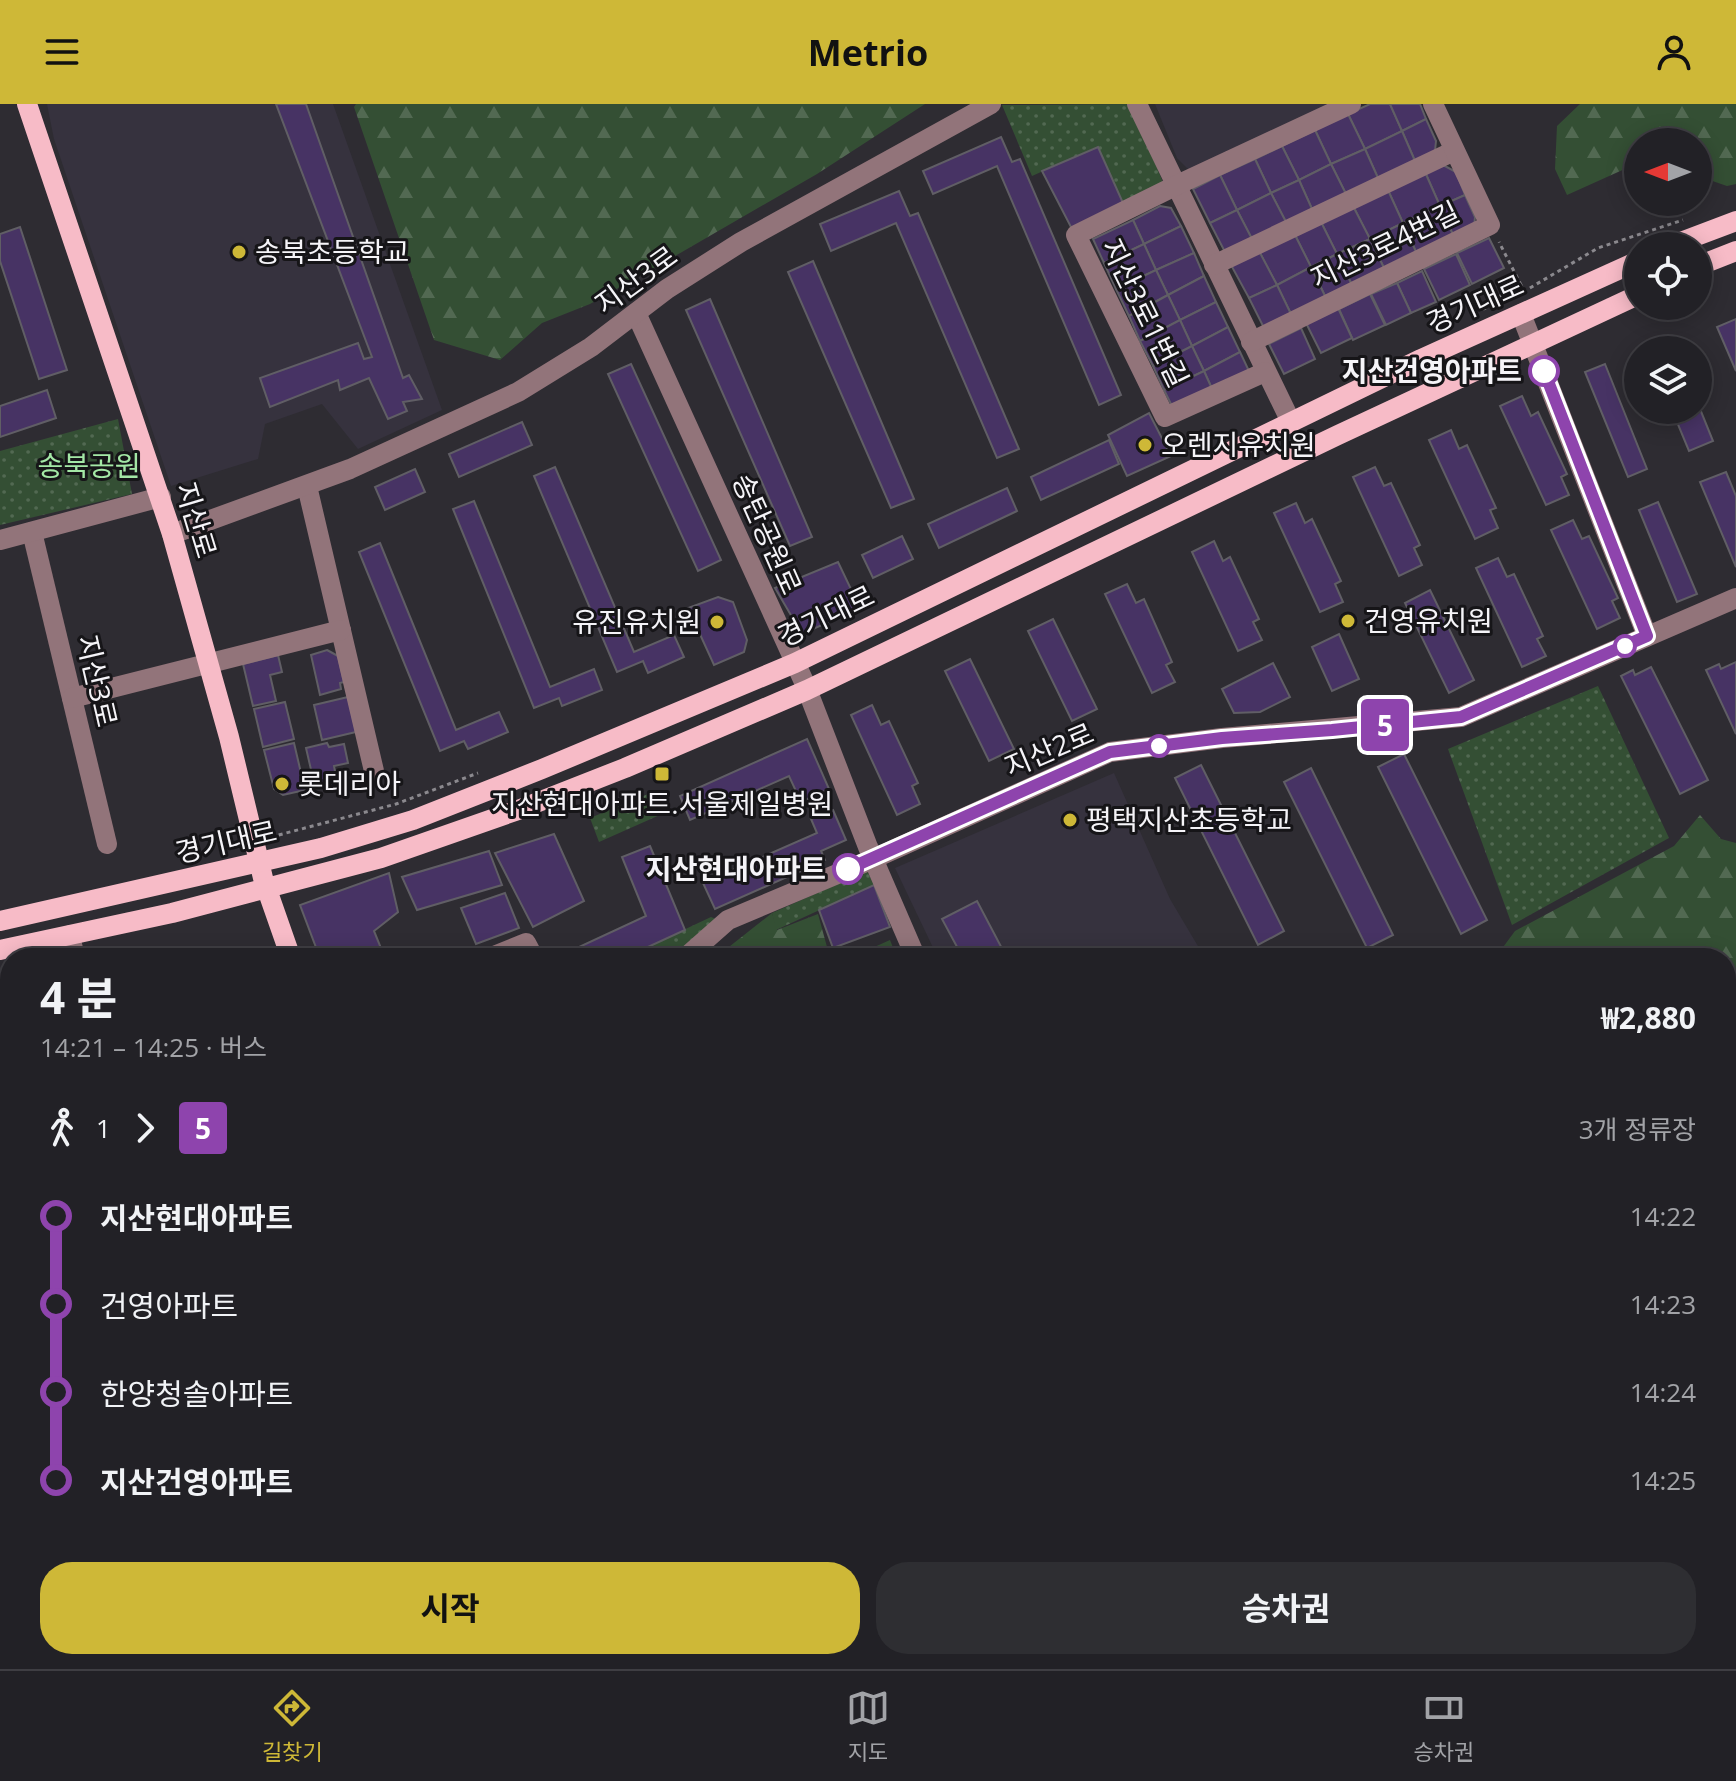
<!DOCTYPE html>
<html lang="ko">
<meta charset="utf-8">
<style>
body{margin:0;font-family:"Open Sans","Noto Sans KR",sans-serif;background:#2e2e32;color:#f1f3f6;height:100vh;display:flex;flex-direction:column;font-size:30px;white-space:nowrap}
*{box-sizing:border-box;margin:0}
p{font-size:26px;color:#a2a3a7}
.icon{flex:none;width:44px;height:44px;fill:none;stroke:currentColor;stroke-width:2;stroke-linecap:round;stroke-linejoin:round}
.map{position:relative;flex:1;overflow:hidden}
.sheet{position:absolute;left:0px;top:844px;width:1736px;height:722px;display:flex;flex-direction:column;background:#222126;border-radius:32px 32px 0 0;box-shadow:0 4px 20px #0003,0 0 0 2px #3f3e43}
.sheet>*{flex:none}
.badge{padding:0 16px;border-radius:6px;font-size:28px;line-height:52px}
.needle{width:52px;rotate:270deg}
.buttons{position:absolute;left:1624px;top:24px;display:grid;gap:16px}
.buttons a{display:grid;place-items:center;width:88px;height:88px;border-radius:50%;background:#222126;box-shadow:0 4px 20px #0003,0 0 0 2px #3f3e43;font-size:40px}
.map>.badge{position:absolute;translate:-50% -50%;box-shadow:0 0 0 4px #fff}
.legs{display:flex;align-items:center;gap:12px;height:88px;padding:0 40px;font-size:26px}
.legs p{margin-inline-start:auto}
.overview{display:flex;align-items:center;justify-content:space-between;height:136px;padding:0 40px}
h1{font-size:44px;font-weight:700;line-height:60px}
.button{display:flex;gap:16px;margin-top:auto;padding:16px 40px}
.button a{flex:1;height:92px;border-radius:32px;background:#ceb837;color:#111;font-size:32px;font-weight:700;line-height:92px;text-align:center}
.button a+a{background:#2e2e32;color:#f1f3f6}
ul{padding:0 40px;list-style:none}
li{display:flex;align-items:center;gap:28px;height:88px;font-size:30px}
li i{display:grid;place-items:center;width:12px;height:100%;margin:0 10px;background:currentColor}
li i::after{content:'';width:20px;height:20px;margin:-10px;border:6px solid;border-radius:50%;background:#222126}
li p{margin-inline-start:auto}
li:first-child i{background:linear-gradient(#0000 50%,currentColor 0)}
li:last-child i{background:linear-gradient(currentColor 50%,#0000 0)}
header{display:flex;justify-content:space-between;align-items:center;height:104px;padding:0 40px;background:#ceb837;color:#111;font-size:36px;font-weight:700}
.tab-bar{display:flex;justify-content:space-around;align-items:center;height:112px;border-top:2px solid #3f3e43;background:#222126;font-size:22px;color:#a2a3a7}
.tab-bar a{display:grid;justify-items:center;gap:4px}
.tab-bar .active{color:#ceb837}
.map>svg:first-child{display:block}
.built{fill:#36323e}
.forest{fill:url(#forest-firs)}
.park{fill:url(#park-dots)}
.building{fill:#473364;stroke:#605e65;stroke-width:2}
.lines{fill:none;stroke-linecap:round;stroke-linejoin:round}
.path{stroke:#8b898e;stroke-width:3;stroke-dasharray:4 4;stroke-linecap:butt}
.minor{stroke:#92747a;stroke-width:20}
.major{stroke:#f7bbc7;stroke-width:20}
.line-1-casing{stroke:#fff;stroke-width:18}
.line-1{stroke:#8e44ad;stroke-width:12}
.poi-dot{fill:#ceb837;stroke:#161518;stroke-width:3}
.stop-1-dot{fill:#fff;stroke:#8e44ad;stroke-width:4}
.labels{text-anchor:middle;stroke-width:6;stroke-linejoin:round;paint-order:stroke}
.street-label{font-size:28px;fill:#f5f4f8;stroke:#161518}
.poi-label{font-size:28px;fill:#f5f4f8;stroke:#161518;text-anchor:start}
.stop-label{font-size:28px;font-weight:bold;fill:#f5f4f8;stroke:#161518;text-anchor:end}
.park-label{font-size:28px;fill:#a4e8a6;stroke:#161518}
</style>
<header><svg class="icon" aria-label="menu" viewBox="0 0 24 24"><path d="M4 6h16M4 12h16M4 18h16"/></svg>Metrio<svg class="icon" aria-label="person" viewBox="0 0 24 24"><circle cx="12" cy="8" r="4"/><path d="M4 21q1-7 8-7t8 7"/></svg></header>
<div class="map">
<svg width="1736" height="1565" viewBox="0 0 1736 1565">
<defs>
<pattern id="forest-firs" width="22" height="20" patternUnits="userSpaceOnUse" patternTransform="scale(2)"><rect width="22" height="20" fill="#344f34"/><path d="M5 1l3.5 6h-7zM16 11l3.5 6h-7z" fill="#526952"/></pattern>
<pattern id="park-dots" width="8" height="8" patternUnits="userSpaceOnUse" patternTransform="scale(2)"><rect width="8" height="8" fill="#344f34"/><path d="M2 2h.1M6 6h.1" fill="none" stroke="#526952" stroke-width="1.8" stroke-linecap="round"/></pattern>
</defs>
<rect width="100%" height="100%" fill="#2e2c32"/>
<g class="built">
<path d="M47,0h286l109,306 -84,39 -36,-45 -57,20 -7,35 -87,27 -117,-347z"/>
<path d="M1155,0h184l-146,70 -16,-16z"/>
<path d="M1114,669l56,126 35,59h-267l-43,-90z"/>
<path d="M1391,1556h139l1,1 -21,8h-115z"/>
</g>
<g class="forest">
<path d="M356,0h569l-108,70 -135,78 -92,52 -48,19 -42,37 -66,-20 -80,-233z"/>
<path d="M1580,0h156v80l-9,2 -29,-10v-34h-60v21l-71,32 -12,-26 2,-43z"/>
<path d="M1700,711l21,24 15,4v291l-10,-3v-173h-251l26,-8 14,-19 159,-85z"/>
<path d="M772,809l5,17 41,-16 12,44h-115z"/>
<path d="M890,836l7,18h-47z"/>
<path d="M748,1556h150l1,9h-139v-4z"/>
</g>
<g class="park">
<path d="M1132,0l32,81 -41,18 -26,-56 -65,29 -30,-71z"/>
<path d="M118,315l14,75 -132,31v-74z"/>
<path d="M1598,582l71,152 -157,87 -64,-176z"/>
<path d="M653,688l9,22 -63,28 -9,-24z"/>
<path d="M867,767l7,14 -98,45 -4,-17z"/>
<path d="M711,813l5,2 -33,39h-59z"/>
<path d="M0,1326h10v101l-10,-3z"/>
</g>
<g class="building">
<path d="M276,0h30l97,274 6,-3 13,24 -19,3 4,9 -19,8 -19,-41 -29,12 -2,-10 -68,27 -10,-29 98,-35 6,16 8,-2z"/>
<path d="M1370,0h20l12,27 -37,18 -17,-35z"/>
<path d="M1390,0h30l6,15 -24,12z"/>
<path d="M1348,10l17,35 -34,15 -16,-34z"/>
<path d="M1426,15l10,22 -1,10 -20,10 -13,-30z"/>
<path d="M1315,26l16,34 -32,16 -17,-34z"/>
<path d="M1402,27l13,30 -37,17 -13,-29z"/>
<path d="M1001,33l11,25 8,-3 101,236 -22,10 -102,-239 -64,28 -10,-23z"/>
<path d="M1282,42l17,34 -28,13 -16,-34z"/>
<path d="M1098,43l25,56 -51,26 -30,-58z"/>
<path d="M1365,45l13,29 -32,16 -15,-30z"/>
<path d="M1255,55l16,34 -34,17 -17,-35z"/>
<path d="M1331,60l15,30 -34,15 -13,-29z"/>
<path d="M1443,61l13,7 9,23 -25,11 -15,-34z"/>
<path d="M1425,68l15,34 -37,17 -16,-35z"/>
<path d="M1220,71l17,35 -27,13 -17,-34z"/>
<path d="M1299,76l13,29 -26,13 -15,-29z"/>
<path d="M1387,84l16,35 -33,16 -18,-35z"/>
<path d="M899,87l11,25 8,-3 101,236 -22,9 -101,-235 -65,28 -11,-27z"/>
<path d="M1271,89l15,29 -34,17 -15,-29z"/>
<path d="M1465,91l10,22 -1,10 -20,10 -14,-31z"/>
<path d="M1352,100l18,35 -33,15 -17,-34z"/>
<path d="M1160,102l11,2 10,18 -37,18 -11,-24z"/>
<path d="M1440,102l14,31 -37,17 -14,-31z"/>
<path d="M1237,106l15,29 -27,13 -15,-29z"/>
<path d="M1133,116l11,24 -40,19 -11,-24z"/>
<path d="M1320,116l17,34 -26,13 -17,-34z"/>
<path d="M1403,119l14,31 -32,16 -15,-31z"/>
<path d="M1181,122l13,27 -38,17 -12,-26z"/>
<path d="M20,123l47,143 -28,9 -39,-118v-27z"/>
<path d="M1294,129l17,34 -34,18 -18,-34z"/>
<path d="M1489,134l15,30 -32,16 -15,-31z"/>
<path d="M1370,135l15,31 -33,15 -15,-31z"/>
<path d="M1144,140l12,26 -40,19 -12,-26z"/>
<path d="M1259,147l18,34 -28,13 -18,-33z"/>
<path d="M1194,149l10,23 -36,19 -12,-25z"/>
<path d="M1337,150l15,31 -26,13 -15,-31z"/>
<path d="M1456,150l14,31 -31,15 -15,-31z"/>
<path d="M813,157l101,238 -23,9 -103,-236z"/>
<path d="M1311,163l15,31 -35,16 -14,-29z"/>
<path d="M1156,166l12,25 -39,21 -13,-27z"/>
<path d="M1422,167l14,31 -25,11 -14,-30z"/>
<path d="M1204,172l12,26 -36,18 -12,-25z"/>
<path d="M1397,179l14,30 -25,12 -15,-31z"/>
<path d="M1277,181l14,29 -27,14 -15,-30z"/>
<path d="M1370,190l15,31 -32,15 -14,-31z"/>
<path d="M1168,191l12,25 -40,21 -11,-25z"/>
<path d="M710,195l102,238 -22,9 -104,-236z"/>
<path d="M1216,198l12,25 -36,19 -12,-26z"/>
<path d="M1338,204l14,30 -31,15 -15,-30z"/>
<path d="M1736,215v52l-19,-44z"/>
<path d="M1180,216l12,26 -39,20 -13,-25z"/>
<path d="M1228,223l12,25 -36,19 -12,-25z"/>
<path d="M1301,224l14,31 -31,15 -15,-30z"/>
<path d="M1669,232l6,14h-28l-2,-4z"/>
<path d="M1192,242l12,25 -40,19 -11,-24z"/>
<path d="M1240,248l9,19 -36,20 -9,-20z"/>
<path d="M631,260l90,196 -23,11 -90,-197z"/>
<path d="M1605,260l42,105 -19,8 -43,-105z"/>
<path d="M1204,267l9,20 -39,19 -10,-20z"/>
<path d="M47,286l9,28 -56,19v-31z"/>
<path d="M1522,292l9,20 7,-4 29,62 -6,3 8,18 -23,10 -46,-99z"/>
<path d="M1698,300l15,37 -24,10 -17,-41h26z"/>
<path d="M1149,309l22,43 -44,20 -19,-41z"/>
<path d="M522,318l10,23 -73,32 -10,-23z"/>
<path d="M1451,326l8,19 8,-4 29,63 -6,2 8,18 -23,11 -46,-99z"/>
<path d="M1109,336l10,24 -78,36 -10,-23z"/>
<path d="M555,363l79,185 40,-17 10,22 -36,16 -5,-12 -26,11 -83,-196z"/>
<path d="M1375,363l9,19 7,-3 29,62 -6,3 8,17 -23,11 -46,-99z"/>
<path d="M415,365l10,23 -40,18 -10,-23z"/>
<path d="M1726,368l10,24v71l-36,-85z"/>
<path d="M1007,384l10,23 -78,37 -11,-24z"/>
<path d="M474,397l76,186 44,-18 8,21 -40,16 -3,-8 -25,10 -81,-199z"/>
<path d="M1658,398l39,92 -20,8 -38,-92z"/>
<path d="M1296,399l9,20 7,-4 29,62 -6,3 8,18 -23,10 -46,-99z"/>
<path d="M1573,416l9,19 7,-3 29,62 -6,3 8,17 -23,11 -46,-99z"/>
<path d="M902,432l11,23 -40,19 -11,-23z"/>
<path d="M1214,437l9,20 7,-4 29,62 -6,3 9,18 -24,11 -46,-99z"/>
<path d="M380,439l76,187 43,-18 9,20 -40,17 -4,-8 -24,10 -81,-199z"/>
<path d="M1498,454l9,19 7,-3 29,62 -6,3 9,17 -24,11 -46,-99z"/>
<path d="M838,458l22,46 -58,26 -27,-46z"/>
<path d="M1127,480l9,19 8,-4 28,63 -6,3 9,17 -23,11 -47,-99z"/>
<path d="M1430,486l44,90 -25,13 -44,-90z"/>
<path d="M718,493l15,5 14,38 -3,12 -30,13 -26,-57z"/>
<path d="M1053,515l44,90 -25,12 -44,-90z"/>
<path d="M1339,530l20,45 -27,12 -20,-44z"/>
<path d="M327,546l11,6 6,26 -4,1 1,6 -21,6 -9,-40z"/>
<path d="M278,551l4,17 -12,3 6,26 -23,5 -10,-42z"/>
<path d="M970,555l44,90 -25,12 -44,-90z"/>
<path d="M1736,558v72l-30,-64 13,-6 2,5z"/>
<path d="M1273,559l17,34 -30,15 -26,1 -12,-24z"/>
<path d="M1651,563l57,113 -28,14 -59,-118 12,-6 2,5z"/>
<path d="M348,593l8,35 -34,8 -8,-35z"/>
<path d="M285,598l9,37 -31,8 -9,-38z"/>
<path d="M872,601l9,20 8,-4 29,62 -6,3 8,18 -23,11 -46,-100z"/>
<path d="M807,635l22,50 -28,13 -12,-26 -99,44 -10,-24z"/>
<path d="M294,639l11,47 -22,5 -9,-6 -10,-39z"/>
<path d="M327,639l2,4 15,-3 4,19 -14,3 3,16 -22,5 -9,-39z"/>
<path d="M1404,650l83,166 -26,14 -83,-167z"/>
<path d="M1201,661l83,166 -26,14 -83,-167z"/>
<path d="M1311,664l82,167 -26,13 -83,-166z"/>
<path d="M833,706l13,30 -25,11 4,9 -110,49 -12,-26 114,-50 -6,-14z"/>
<path d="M554,730l30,67 -51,26 -38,-74z"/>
<path d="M650,742l35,84 -61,28h-58l-2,-4 82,-38 -24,-59z"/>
<path d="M489,747l13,34 -85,25 -15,-33z"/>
<path d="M389,769l9,39 -24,19 11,27h-65l-20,-53z"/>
<path d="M874,781l16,42 -57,21 -14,-38z"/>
<path d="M505,789l14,35 -43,16 -15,-36z"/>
<path d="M977,797l30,57h-44l-21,-39z"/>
<rect x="0" y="988" width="10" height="69"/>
<path d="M10,1123v92h-10v-91z"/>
</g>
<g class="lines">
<g class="path">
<path d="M1523,188l75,-44 85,-28"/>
<path d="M1485,206l-2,-5 38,-20 -22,-43"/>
<path d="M271,733l125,-33 82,-31"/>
<path d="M1726,1171l10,-3"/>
</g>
<g class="minor">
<path d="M1137,0l154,318"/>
<path d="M1214,161l240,-114"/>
<path d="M636,209l169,371 63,163 48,111"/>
<path d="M1521,210l126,322"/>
<path d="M1251,238l239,-117 -57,-121"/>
<path d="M1265,268l-100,45 -89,-182 101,-50 174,-81"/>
<path d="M307,382l67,285"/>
<path d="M32,428l75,312"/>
<path d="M172,430l178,-65 168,-77 73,-45 76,-58 74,-47 250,-138"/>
<path d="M0,436l161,-43"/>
<path d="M72,594l269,-68"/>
<path d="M70,831l5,23"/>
<path d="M489,854l37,-15 8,15"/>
<path d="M685,854l43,-38 145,-61 237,-107 112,-14 239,-21 275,-119"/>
<path d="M0,1234l10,-1"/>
<path d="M0,1319l10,-1"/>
<path d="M1727,1330l9,17"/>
<path d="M0,1439l10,5"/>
<path d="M1726,1479l10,-2"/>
<path d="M206,1556v9"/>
<path d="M1154,1556v9"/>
<path d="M1375,1556l4,9"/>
<path d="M997,1565l3,-9"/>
<path d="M1091,1565l6,-9"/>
<path d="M1529,1565l16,-7"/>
</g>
<g class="major">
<path d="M27,0l145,430 57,203 34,141 28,80"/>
<path d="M1670,142l66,-25"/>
<path d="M1698,162l38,-15"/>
<path d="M0,817l321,-73 92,-28 129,-51 253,-106 626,-304 217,-98"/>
<path d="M0,846l172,-37 209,-55 137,-48 107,-42 182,-78 531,-255 300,-140"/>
<path d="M515,1556l1,9"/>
</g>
</g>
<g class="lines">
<defs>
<path id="line-1" d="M848,765l262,-117 112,-14 110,-8 129,-13 186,-81 -103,-265"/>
</defs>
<use href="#line-1" class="line-1-casing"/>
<use href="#line-1" class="line-1"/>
</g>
<g class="poi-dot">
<circle cx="239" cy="148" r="8"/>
<circle cx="1145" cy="341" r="8"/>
<circle cx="1348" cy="517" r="8"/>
<circle cx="717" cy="518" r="8"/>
<rect x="654" y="662" width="16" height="16" rx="4"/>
<circle cx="282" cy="680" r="8"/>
<circle cx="1070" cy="716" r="8"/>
</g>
<g class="stop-1-dot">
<circle cx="1544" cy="267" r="14"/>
<circle cx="1625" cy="542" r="10"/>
<circle cx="1159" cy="642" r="10"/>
<circle cx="848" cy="765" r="14"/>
</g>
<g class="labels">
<g class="street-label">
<text transform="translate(1385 141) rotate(-26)" y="10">지산3로4번길</text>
<text transform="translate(636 176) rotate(-36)" y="10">지산3로</text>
<text transform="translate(1475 200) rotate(-24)" y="10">경기대로</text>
<text transform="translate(1145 209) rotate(64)" y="10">지산3로1번길</text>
<text transform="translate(196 416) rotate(73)" y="10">지산로</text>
<text transform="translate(767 430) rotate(66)" y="10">송탄공원로</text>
<text transform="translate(826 512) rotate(-26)" y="10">경기대로</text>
<text transform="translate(97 577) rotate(77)" y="10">지산3로</text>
<text transform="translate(1049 646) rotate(-23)" y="10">지산2로</text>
<text transform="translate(226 738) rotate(-13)" y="10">경기대로</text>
</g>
<g class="poi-label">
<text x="255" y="158">송북초등학교</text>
<text x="1161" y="351">오렌지유치원</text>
<text x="1364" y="527">건영유치원</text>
<text x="701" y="528" text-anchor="end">유진유치원</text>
<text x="298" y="690">롯데리아</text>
<text x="662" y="710" text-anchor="middle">지산현대아파트.서울제일병원</text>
<text x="1086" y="726">평택지산초등학교</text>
</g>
<g class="stop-label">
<text x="1522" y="277">지산건영아파트</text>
<text x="826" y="775">지산현대아파트</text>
</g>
<g class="park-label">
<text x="89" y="372">송북공원</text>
</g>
</g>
</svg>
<div class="buttons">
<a><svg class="needle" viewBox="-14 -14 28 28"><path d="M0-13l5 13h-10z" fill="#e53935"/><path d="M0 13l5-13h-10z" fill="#a2a3a7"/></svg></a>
<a><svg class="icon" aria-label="locate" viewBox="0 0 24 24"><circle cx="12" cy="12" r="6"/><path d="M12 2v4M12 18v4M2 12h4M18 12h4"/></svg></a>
<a><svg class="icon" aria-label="layers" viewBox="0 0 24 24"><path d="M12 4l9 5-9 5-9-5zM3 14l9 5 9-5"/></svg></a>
</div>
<b class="badge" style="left:1385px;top:621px;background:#8e44ad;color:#fff">5</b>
<section class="sheet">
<div class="overview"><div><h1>4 분</h1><p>14:21 – 14:25 · 버스</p></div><b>₩2,880</b></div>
<div class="legs"><svg class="icon" aria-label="walk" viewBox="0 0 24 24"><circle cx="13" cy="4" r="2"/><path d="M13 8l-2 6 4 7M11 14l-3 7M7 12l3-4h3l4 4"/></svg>1<svg class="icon" aria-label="forward" viewBox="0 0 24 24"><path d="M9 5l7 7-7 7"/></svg><b class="badge" style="background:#8e44ad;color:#fff">5</b><p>3개 정류장</p></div>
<ul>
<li><i style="color:#8e44ad"></i><b>지산현대아파트</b><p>14:22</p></li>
<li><i style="color:#8e44ad"></i><span>건영아파트</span><p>14:23</p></li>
<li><i style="color:#8e44ad"></i><span>한양청솔아파트</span><p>14:24</p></li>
<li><i style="color:#8e44ad"></i><b>지산건영아파트</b><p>14:25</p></li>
</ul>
<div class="button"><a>시작</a><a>승차권</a></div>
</section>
</div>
<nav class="tab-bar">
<a class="active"><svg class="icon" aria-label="directions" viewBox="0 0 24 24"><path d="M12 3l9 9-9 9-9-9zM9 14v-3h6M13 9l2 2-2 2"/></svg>길찾기</a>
<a><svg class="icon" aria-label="map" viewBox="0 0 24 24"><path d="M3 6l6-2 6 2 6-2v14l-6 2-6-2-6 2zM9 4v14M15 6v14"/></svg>지도</a>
<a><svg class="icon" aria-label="tickets" viewBox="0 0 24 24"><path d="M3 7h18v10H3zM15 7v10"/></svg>승차권</a>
</nav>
